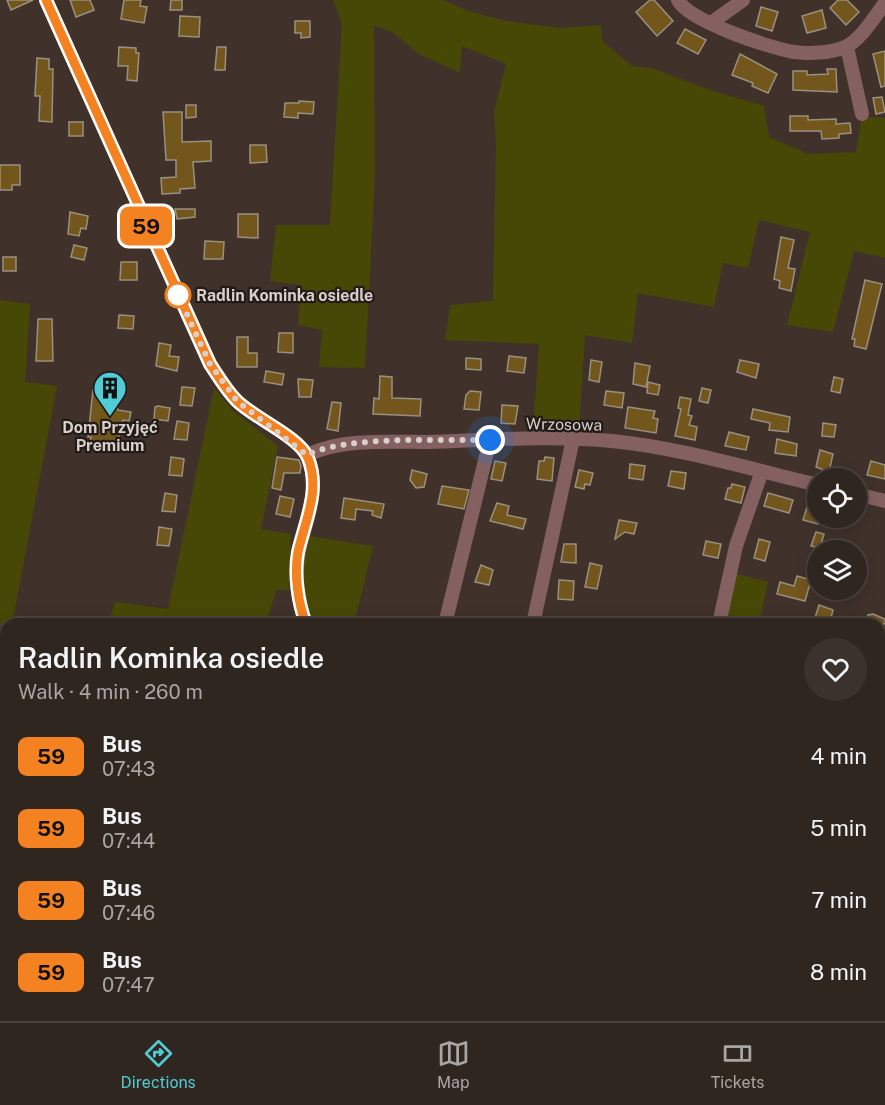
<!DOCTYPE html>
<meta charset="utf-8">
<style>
body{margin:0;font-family:"Public Sans",sans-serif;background:#3c322d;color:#f1f3f6;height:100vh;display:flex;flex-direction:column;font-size:22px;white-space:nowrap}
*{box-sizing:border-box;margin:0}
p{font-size:20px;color:#a8a5a5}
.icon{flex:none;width:33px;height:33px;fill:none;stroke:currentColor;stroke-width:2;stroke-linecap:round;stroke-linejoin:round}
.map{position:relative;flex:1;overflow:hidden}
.panel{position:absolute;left:0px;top:618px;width:885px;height:404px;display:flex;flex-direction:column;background:#302620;border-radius:18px 18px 0 0;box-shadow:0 3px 15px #0003,0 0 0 2px #4b433e}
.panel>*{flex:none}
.badge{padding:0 12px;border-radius:9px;font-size:21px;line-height:39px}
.tools{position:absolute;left:807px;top:468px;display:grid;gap:12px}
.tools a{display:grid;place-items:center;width:60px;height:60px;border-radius:50%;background:#302620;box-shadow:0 3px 15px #0003,0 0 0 2px #4b433e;font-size:30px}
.you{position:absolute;width:30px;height:30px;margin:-15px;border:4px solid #fff;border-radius:50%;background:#1a73e8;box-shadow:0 0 0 9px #1a73e833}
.map>.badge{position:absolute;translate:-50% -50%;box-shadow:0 0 0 3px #fff}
.round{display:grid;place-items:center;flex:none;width:63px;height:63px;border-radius:32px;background:#3c322d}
.headline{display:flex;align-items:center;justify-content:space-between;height:102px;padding:0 18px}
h1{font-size:28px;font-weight:600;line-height:45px}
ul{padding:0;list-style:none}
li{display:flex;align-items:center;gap:18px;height:72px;padding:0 18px}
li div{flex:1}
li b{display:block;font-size:22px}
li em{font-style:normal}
li .badge{min-width:66px;font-weight:700;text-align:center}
.tab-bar{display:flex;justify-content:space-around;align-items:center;height:84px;border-top:2px solid #4b433e;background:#302620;font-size:16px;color:#a8a5a5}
.tab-bar a{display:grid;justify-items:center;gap:3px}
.tab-bar .current{color:#51ccd5}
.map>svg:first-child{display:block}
.green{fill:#474805}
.building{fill:#73561c;stroke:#999080;stroke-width:1.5}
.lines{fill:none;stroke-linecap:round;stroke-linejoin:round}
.minor{stroke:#846160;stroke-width:14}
.line-casing{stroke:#fff;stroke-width:14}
.line{stroke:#f58220;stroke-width:9}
.walk{stroke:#d8cfca;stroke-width:6;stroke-dasharray:0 10.8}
.stop-dot{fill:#fff;stroke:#f58220;stroke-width:3}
.labels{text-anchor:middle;stroke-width:4.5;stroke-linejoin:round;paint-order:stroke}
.stop-label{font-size:16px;font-weight:bold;fill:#d8cfca;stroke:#221b18;text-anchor:start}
.street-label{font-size:16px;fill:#d8cfca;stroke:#221b18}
.poi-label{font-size:16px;font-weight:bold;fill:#d8cfca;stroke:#221b18}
</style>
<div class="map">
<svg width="885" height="1021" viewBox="0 0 885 1021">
<rect width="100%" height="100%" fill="#40322a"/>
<g class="green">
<path d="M333,0h110l25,11 38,10 55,7 40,-3 1,16 30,25 19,2 62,23 51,15 5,31 39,17 48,-2 6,-35 23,1v140l-31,-7 -21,81 -46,-7 23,-93 -51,-12 -11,48 -25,-5 -9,44 -76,-14 -6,50 -47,-8 -6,94 -46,-1 6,-84 -94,-4 5,-35 43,-4 3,-158 -2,-31 12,-48 -44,-18 -2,27 -41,-19 -25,-21 -20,-8 1,150 -10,193 -46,-1 3,-37 -24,-5 3,-40 -31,-4 6,-56h54l12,-202z"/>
<path d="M0,300l30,4 -5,78 32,4 -45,238h-6v28l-6,29z"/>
<path d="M214,388l19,23 45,35 -17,83 30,5 -2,56h-13l-10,34h-158l7,-22 53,7z"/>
<path d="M309,536l64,10 -19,78h-41l-12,-48z"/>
<path d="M738,574l30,8 -9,42h-35l9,-48z"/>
<path d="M879,661l6,1v41l-6,-2z"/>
<path d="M885,750v271h-175l2,-5h167v-264z"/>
<path d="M6,966v50h201l-5,5h-202v-39z"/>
</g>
<g class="building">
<path d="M7,0h26l-22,10z"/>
<path d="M70,0h20l4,10 -18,7z"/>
<path d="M124,0h17l-1,6 7,1 -3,16 -23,-4z"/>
<path d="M171,0h11v10h-12z"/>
<path d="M650,0h4l19,21 -16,15 -21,-24z"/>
<path d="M838,0h9l12,12 -13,13 -16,-17z"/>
<path d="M761,7l17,5 -6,19 -16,-5z"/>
<path d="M822,10l4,18 -19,5 -5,-17z"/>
<path d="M180,16l20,1 -1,20 -20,-1z"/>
<path d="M295,21h15v16l-9,1v-5h-6z"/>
<path d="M685,29l21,11 -8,14 -21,-11z"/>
<path d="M119,47l17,1v5h3l-2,28 -10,-1 1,-14h-10z"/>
<path d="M217,47h9l-1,23h-10z"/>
<path d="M885,51v35l-4,1 -8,-33z"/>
<path d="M740,54l37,20 -9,19 -16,-7 1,-3 -21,-8z"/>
<path d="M37,58l12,1v10h4l-1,53 -13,-1 1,-25h-5z"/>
<path d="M827,69h9l1,23 -44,-2v-19h14v4l21,-1z"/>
<path d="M882,97l3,15 -9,2 -3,-16z"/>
<path d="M299,101l15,1 -1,12 -15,-1v5l-14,-1 1,-14h14z"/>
<path d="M186,105h10v12l-10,1z"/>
<path d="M163,112h19v30l29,-1v20l-18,1 2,26 -15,1v4l-18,1 -1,-16 15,-1v-17h-10z"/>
<path d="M790,116h18v4l28,-1v5l14,-1 1,10 -12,1v4l-17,1 -1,-8h-31z"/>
<rect x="69" y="122" width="14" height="14"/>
<path d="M250,145h16l1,17 -17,1z"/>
<path d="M0,165h20v20h-8v5h-12z"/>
<path d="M175,209h20v8l-18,2z"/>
<path d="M70,212l18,4 -2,13 -5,-1 -2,8 -11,-2z"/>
<path d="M238,214h20v24l-20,-1z"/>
<path d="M781,237l13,3 -6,28 7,1 -4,22 -12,-3 1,-7 -6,-2z"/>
<path d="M205,241l19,1 -1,17h-19z"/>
<path d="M74,245l13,3 -3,12 -13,-3z"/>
<rect x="3" y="257" width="13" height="14"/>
<path d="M121,262h16v18h-17z"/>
<path d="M865,280l17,4 -16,65 -12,-3 1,-7h-3z"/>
<path d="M119,315l15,1 -1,13 -15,-1z"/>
<path d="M38,319h14l1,42h-17z"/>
<path d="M279,333h14v20l-15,-1z"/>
<path d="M237,337h11v16h9v14h-20z"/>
<path d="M159,343l12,2 -2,11 10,1 -2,14 -21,-5z"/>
<path d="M509,356l17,2 -2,15 -17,-2z"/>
<path d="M466,358l15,1v11l-15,-1z"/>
<path d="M591,360l11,2 -3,20 -10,-2z"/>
<path d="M740,360l19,4 -3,14 -19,-6z"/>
<path d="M635,363l15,3 -4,21 -13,-3z"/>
<path d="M266,371l18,3 -2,11 -18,-3z"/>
<path d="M380,376l12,1v21l29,1 -1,17 -47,-2 1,-16 5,1z"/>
<path d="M834,377l9,2 -3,14 -9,-2z"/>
<path d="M298,379l15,1 -2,17h-12z"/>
<path d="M648,382l12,3 -2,10 -11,-2z"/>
<path d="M182,387l13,1 -3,18 -12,-1z"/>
<path d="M111,388l4,2 -1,10 4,10 13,2 -2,9 -6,-1 -7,28 -15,1 -4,-4 -7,-1 1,-7h-3l5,-47z"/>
<path d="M702,388l9,2 -3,13 -9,-2z"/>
<path d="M470,391l11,1 -2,18 -15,-1 2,-14z"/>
<path d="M606,391l18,2 -2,15 -18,-3z"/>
<path d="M680,397l11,2 -3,16 4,1 -3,9 8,2 -2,13 -20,-4 6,-27 -3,-1z"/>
<path d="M332,402l9,1 -3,28 -11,-2z"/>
<path d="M502,405l16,1 -3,18 -14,-1z"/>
<path d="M158,406l12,2 -2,13 -14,-2 1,-12z"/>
<path d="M628,407l27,4 -2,7 5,1 -2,14 -31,-5z"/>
<path d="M753,409l37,8 -2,15 -19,-2 1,-7 -19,-4z"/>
<path d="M177,421l12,2 -2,17 -13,-1z"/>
<path d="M823,423l13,2 -2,12 -12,-1z"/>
<path d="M729,432l20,5 -3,13 -21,-4z"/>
<path d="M777,439l20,5 -1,12 -21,-3z"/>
<path d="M820,450l13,4 -4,18 -13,-5z"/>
<path d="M171,457l13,2 -2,17 -13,-1z"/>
<path d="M277,457l22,3 2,6 -1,7h-16l-3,17 -9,-2z"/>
<path d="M545,457l9,1 -2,23 -15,-2 2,-18h5z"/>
<path d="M495,461l11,2 -4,18 -11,-2z"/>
<path d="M871,461l14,4v14l-18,-4z"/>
<path d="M630,464l15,2 -2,14 -14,-2z"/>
<path d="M412,470l15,4 -3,13 -8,1 -6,-8z"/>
<path d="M579,470l14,3 -3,12 -5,-1 -1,5 -9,-2z"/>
<path d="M671,471l15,2 -2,16 -16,-3z"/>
<path d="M732,484l13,3 -4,16 -16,-4 3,-11h3z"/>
<path d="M442,486l27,4 -5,19 -26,-5z"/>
<path d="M165,493l12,2 -2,17 -13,-1z"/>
<path d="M768,493l25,7 -4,13 -25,-7z"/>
<path d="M280,496l14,3 -4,18 -14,-3z"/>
<path d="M344,498l40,6 -3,14 -9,-3 1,-4 -17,-2 -1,11 -14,-2z"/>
<path d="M497,503l12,3 -2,9 19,4 -3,10 -33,-8z"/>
<path d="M807,507l11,2v15l-15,-4z"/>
<path d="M619,520l18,3 -3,11 -9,-2 -10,7z"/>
<path d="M159,527l13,2 -3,17 -12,-1z"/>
<path d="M816,532l8,2 -4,14 -9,-2z"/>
<path d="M759,539l11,3 -5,19 -11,-3z"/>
<path d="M706,541l15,3 -3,14 -15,-3z"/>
<path d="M564,544h12v19l-15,-1z"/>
<path d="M590,563l12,3 -5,23 -12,-2z"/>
<path d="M481,565l12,5 -4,15 -14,-3z"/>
<path d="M797,576l14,4 -6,21 -28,-7 3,-12 14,4z"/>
<path d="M559,580l15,1 -1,19 -15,-1z"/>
<path d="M819,605l14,5 -3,12 -15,-4z"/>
<path d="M873,614l12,5v5h-19l2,-9z"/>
</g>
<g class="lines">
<g class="minor">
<path d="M46,0l164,364c9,12 16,26 27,37 17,17 63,36 71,57 13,32 -3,63 -9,94 -5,23 -1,50 7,72"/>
<path d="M678,0c10,21 92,48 116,52 16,2 37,1 51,-5 15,-6 30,-31 40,-44"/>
<path d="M711,23l32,-23"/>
<path d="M847,47l15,67"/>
<path d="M307,455c36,-17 83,-13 122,-13 60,-2 123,-7 183,-1 70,7 138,28 206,44"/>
<path d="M856,494l29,7"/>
<path d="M445,624l45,-184"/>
<path d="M533,624l40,-185"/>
<path d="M719,624l17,-78 26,-75"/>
<path d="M495,1016l5,5"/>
<path d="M615,1021l2,-5"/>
</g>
</g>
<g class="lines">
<defs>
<path id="line" d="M46,0l164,364c8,12 16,26 27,37 17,17 63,36 71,57 13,32 -3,63 -10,94 -4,23 0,50 8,72"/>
</defs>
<use href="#line" class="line-casing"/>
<use href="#line" class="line"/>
<path class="walk" d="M178,295l32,69 27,37 70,54c41,-20 135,-14 183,-15"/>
</g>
<defs>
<symbol id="building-pin" viewBox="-11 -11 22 30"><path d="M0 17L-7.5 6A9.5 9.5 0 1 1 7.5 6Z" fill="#51ccd5" stroke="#221b18"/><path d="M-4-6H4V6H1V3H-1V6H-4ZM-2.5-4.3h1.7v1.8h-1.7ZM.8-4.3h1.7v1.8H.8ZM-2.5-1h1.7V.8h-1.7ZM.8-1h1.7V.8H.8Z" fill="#111"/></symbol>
</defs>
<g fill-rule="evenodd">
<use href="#building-pin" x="91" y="369" width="38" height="52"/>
</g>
<circle class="stop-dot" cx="178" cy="295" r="12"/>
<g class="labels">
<g class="stop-label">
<text x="196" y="301">Radlin Kominka osiedle</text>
</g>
<g class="street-label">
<text transform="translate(564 424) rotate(1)" y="6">Wrzosowa</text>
</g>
<g class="poi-label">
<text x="110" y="433">Dom Przyjęć<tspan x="110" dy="18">Premium</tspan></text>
</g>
</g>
</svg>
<div class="tools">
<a><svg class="icon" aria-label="locate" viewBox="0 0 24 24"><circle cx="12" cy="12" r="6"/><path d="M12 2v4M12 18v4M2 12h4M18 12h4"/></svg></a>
<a><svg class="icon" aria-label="layers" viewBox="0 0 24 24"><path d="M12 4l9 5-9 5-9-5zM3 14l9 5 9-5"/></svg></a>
</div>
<div class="you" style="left:490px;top:440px"></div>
<b class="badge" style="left:146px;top:226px;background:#f58220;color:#111">59</b>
<section class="panel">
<div class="headline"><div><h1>Radlin Kominka osiedle</h1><p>Walk · 4 min · 260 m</p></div><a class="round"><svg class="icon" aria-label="heart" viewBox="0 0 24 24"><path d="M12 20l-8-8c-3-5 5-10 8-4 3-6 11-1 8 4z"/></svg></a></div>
<ul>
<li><span class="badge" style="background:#f58220;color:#111">59</span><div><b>Bus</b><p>07:43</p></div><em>4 min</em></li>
<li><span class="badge" style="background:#f58220;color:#111">59</span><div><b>Bus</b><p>07:44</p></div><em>5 min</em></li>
<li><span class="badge" style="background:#f58220;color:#111">59</span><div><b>Bus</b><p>07:46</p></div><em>7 min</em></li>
<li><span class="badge" style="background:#f58220;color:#111">59</span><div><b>Bus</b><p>07:47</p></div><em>8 min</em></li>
</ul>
</section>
</div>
<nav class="tab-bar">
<a class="current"><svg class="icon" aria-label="directions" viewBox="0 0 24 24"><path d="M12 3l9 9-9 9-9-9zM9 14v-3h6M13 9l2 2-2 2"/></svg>Directions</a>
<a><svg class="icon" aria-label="map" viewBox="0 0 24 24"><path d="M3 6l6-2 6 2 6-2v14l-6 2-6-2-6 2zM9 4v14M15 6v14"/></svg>Map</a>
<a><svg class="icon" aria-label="tickets" viewBox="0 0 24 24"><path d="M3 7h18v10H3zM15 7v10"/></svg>Tickets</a>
</nav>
